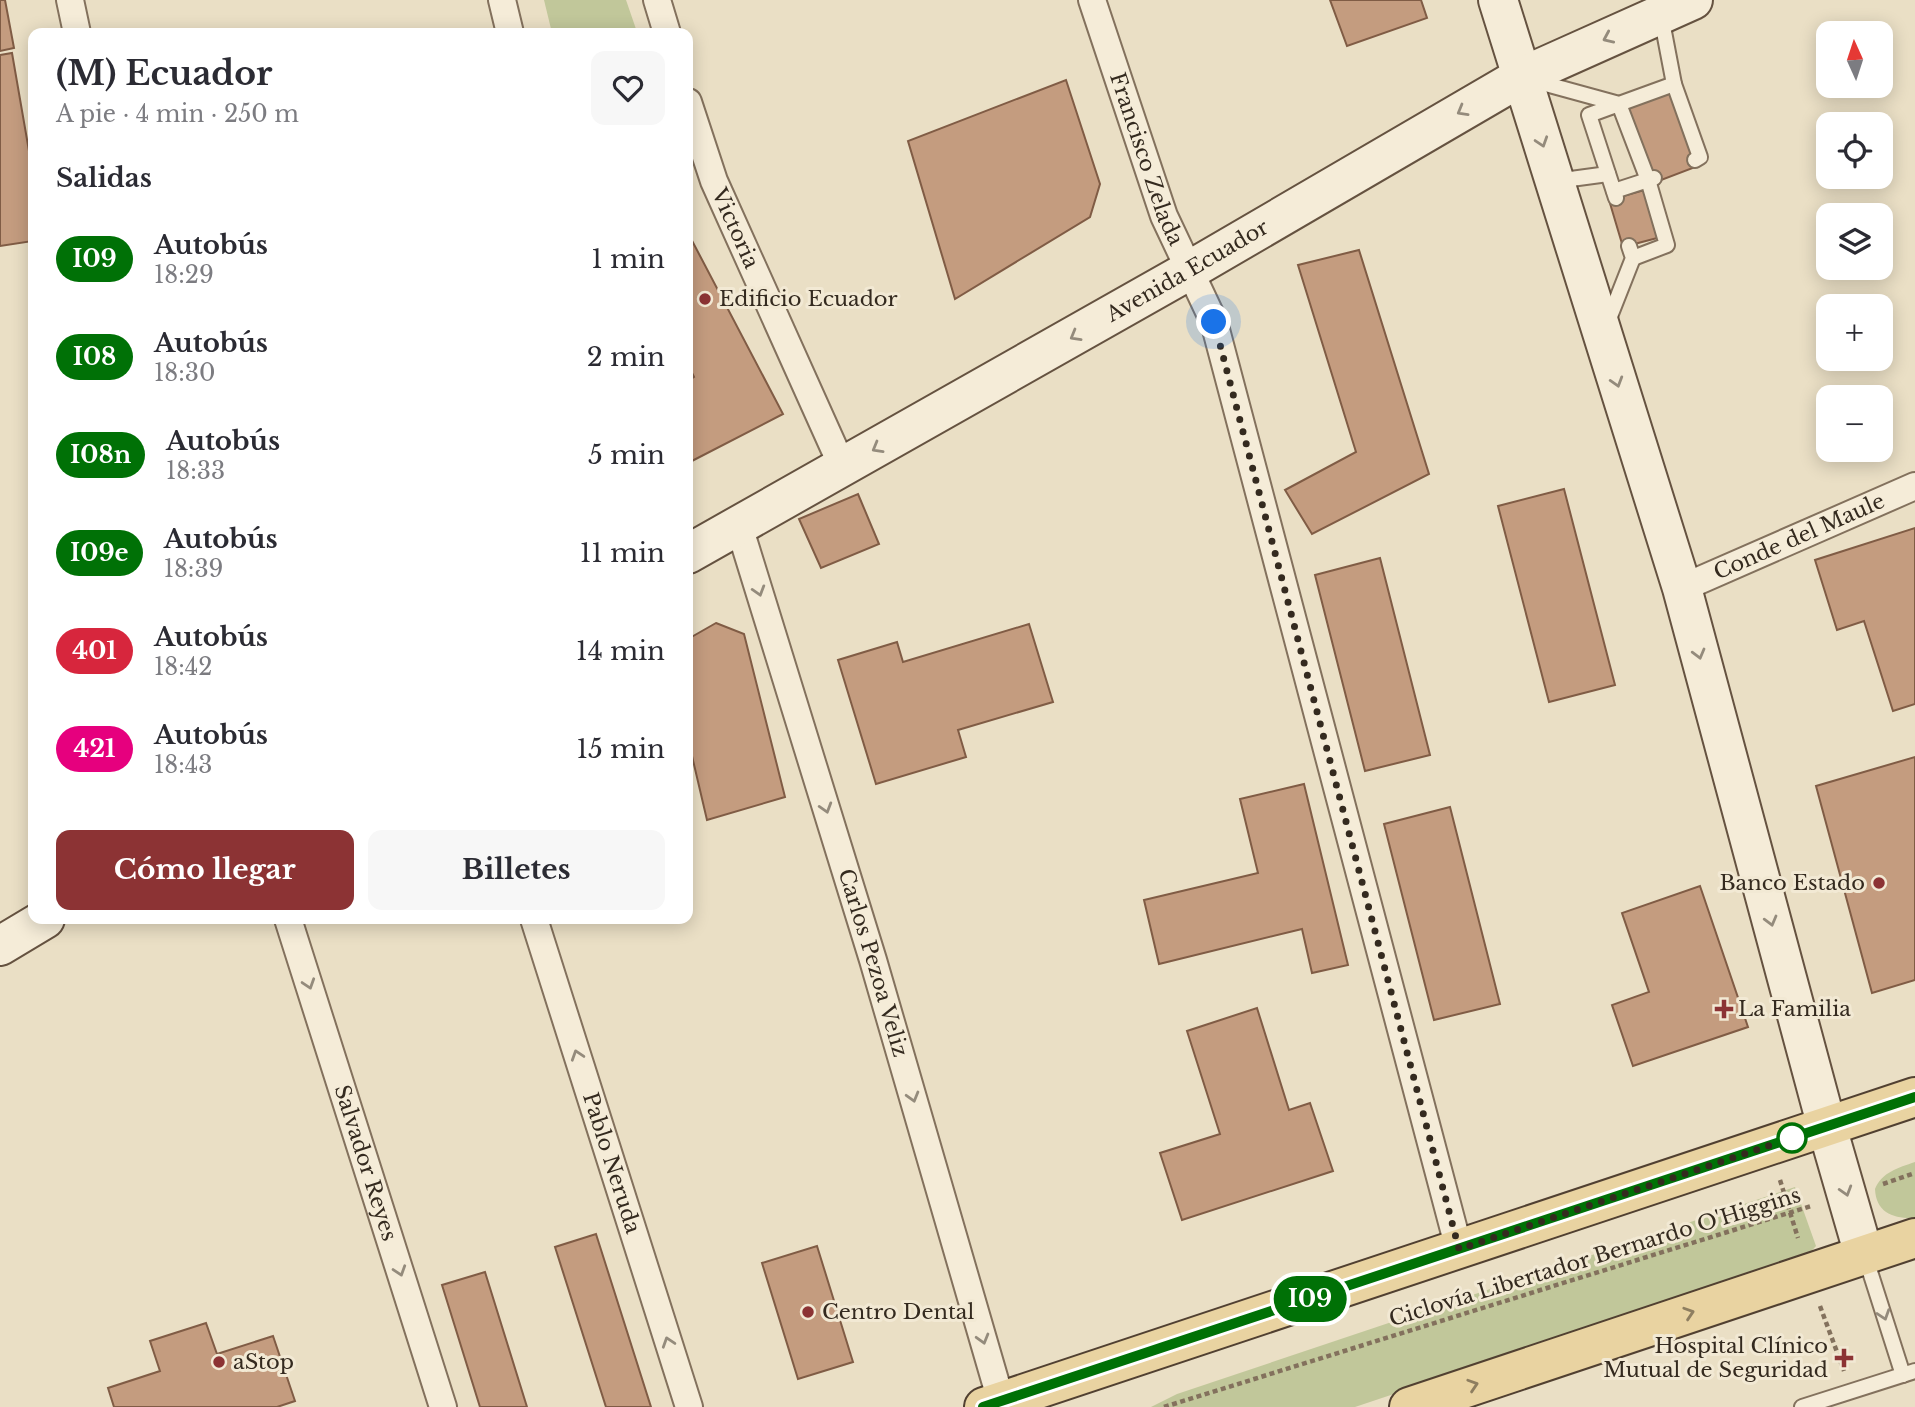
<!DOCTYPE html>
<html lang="es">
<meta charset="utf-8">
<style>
body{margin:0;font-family:"Libre Baskerville",serif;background:#f7f7f7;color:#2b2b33;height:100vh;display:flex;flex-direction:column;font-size:26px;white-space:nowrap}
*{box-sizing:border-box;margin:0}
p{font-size:23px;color:#7c7c81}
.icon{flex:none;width:38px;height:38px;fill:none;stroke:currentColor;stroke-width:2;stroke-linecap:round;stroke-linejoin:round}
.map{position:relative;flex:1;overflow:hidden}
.sheet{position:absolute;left:28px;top:28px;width:665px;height:896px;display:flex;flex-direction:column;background:#fff;border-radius:14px;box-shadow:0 4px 18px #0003}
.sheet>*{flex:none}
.badge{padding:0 14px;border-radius:23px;font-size:24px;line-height:46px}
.needle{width:46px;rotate:357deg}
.controls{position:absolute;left:1816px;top:21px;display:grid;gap:14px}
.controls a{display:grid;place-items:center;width:77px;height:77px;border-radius:14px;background:#fff;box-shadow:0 4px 18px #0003;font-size:35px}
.you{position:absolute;width:35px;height:35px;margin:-18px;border:5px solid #fff;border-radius:50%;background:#1a73e8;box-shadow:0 0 0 10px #1a73e833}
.map>.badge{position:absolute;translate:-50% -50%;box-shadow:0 0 0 4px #fff}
h2{padding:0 28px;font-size:26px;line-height:63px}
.round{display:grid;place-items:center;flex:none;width:74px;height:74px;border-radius:14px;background:#f7f7f7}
.summary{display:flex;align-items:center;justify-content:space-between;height:119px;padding:0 28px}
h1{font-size:33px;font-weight:700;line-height:52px}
.cta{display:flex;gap:14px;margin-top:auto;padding:14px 28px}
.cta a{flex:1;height:80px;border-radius:14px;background:#8c3334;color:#fff;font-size:28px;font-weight:700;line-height:80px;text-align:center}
.cta a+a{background:#f7f7f7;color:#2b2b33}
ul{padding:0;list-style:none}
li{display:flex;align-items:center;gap:21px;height:98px;padding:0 28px}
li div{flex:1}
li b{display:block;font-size:26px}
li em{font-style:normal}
li .badge{min-width:77px;font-weight:700;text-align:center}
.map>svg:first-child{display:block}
.green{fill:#c1c79a}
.building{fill:#c49c7f;stroke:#805c45;stroke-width:2}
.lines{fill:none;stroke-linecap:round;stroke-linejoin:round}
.lane-casing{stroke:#83715d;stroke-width:18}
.street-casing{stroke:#83715d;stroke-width:30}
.secondary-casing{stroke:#655240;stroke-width:42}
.primary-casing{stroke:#514031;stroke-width:42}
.path{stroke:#83715d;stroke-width:4.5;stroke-dasharray:5 3.5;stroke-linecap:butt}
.lane{stroke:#f5ecd8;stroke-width:14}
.street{stroke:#f5ecd8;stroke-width:26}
.secondary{stroke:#f5ecd8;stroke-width:38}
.primary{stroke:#e9d3a1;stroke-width:38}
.oneway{stroke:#948b7c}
.oneway2{stroke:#8e7e60}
.line-casing{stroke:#fff;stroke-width:16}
.line{stroke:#007106;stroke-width:10}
.walk{stroke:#342a1f;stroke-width:7;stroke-dasharray:0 12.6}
.poi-dot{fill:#8c3334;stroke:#f2e9d4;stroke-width:2.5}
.stop-dot{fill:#fff;stroke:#007106;stroke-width:3.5}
.labels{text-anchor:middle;stroke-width:6;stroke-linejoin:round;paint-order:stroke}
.street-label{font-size:21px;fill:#342a1f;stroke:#f2e9d4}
.poi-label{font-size:21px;fill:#342a1f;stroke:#f2e9d4;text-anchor:start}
</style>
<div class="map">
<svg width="1915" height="1407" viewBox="0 0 1915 1407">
<rect width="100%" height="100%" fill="#eadfc5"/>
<g class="green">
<path d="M544,0h82l10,29 -21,4h-63z"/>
<path d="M1915,1162v56c-21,1 -39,-5 -40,-29 7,-17 23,-21 40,-27z"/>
<path d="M1795,1187l21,59 -9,10 -452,151h-204l26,-13z"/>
</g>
<g class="building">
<path d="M0,0h5l9,48 -14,3z"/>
<path d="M1330,0h91l6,18 -80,28z"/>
<path d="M12,53l21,121v67l-33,5v-191z"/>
<path d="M1066,80l34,104 -10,33 -135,82 -47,-158z"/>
<path d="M1670,91l28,75 -42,16 -28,-75z"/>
<path d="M1648,189l13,48 -38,10 -14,-47z"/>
<path d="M688,233l95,181 -95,49v-82l6,-4 -6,-12z"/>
<path d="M1359,250l70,224 -117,60 -27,-44 71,-38 -58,-187z"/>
<path d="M1564,489l51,196 -66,17 -51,-196z"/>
<path d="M858,494l21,50 -58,24 -22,-49z"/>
<path d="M1915,528v176l-22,7 -29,-90 -27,9 -22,-70z"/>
<path d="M1380,558l50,197 -65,16 -50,-196z"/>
<path d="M716,623l28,11 41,163 -78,23 -19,-81v-100z"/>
<path d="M1029,624l24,78 -95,28 8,27 -90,27 -38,-124 59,-18 6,20z"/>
<path d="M1915,757v223l-43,13 -56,-207z"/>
<path d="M1304,784l44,181 -36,8 -10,-44 -143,35 -15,-64 114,-27 -18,-74z"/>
<path d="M1450,807l50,197 -66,16 -50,-196z"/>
<path d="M1700,886l48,141 -115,39 -21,-61 37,-13 -27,-79z"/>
<path d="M1257,1008l32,102 21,-7 23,68 -151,49 -22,-67 60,-19 -33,-103z"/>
<path d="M596,1234l55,173h-45l-51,-160z"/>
<path d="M817,1246l36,116 -55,17 -36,-116z"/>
<path d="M485,1272l42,135h-47l-38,-122z"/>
<path d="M206,1323l11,31 56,-18 22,65 -18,6h-163l-6,-19 52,-17 -10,-30z"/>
</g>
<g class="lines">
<defs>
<g id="lane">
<path d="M1535,81l84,23 55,-20 -13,-68"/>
<path d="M1674,84l26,73 -5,3"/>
<path d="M1556,181l52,-7"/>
<path d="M1614,191l40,-13"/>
<path d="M1616,198l-27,-83 30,-11 29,76 19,65 -34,13"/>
<path d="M1607,324l26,-66 -4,-12"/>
<path d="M1865,1256l38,119"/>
<path d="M1802,1407l113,-36"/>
</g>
<g id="street">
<path d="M70,0l7,33"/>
<path d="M502,0l8,33"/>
<path d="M657,0l10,33"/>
<path id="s1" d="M1092,0l72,216 50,106 245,927"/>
<path id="s2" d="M688,102l26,79 129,287"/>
<path id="s3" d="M739,526l134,434 128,441"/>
<path id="s4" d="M1682,588l233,-102"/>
<path id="s5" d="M288,919l155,488"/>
<path id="s6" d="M534,919l155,488"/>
</g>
<g id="secondary">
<path d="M1498,0l184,588 145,539 37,128"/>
<path id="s7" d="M688,554l502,-284 331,-193 172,-77"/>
<path d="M0,946l45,-27"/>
</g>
<g id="primary">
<path d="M984,1407l931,-310"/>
<path d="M1409,1407l506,-169"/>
</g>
</defs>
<use href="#lane" class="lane-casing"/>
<use href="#street" class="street-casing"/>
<use href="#secondary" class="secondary-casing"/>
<use href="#primary" class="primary-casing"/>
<g class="path">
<path d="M1780,1180l18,58"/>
<path d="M1883,1184l32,-11"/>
<path d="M1820,1306l24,65"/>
<path d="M1164,1407l647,-201"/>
</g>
<use href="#lane" class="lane"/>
<use href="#street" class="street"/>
<use href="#secondary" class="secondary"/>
<use href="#primary" class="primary"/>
</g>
<defs><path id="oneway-chevron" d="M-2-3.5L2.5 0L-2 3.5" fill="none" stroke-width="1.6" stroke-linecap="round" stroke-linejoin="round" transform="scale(1.75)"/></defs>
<g class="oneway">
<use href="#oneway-chevron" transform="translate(1608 38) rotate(156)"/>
<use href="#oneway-chevron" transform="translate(1462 111) rotate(150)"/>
<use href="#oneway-chevron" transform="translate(1542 142) rotate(72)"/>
<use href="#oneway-chevron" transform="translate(1075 336) rotate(150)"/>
<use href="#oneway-chevron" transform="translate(1617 382) rotate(73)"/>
<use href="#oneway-chevron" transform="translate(877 448) rotate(150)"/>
<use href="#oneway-chevron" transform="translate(759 591) rotate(73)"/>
<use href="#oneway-chevron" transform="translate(1699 654) rotate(75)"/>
<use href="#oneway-chevron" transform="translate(826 808) rotate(73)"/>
<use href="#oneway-chevron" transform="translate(1771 921) rotate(75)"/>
<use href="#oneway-chevron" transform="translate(309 984) rotate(72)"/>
<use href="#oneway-chevron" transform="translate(577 1055) rotate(-108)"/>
<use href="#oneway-chevron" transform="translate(913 1097) rotate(74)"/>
<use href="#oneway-chevron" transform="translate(1846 1191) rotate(73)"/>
<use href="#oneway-chevron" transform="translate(400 1271) rotate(72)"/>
<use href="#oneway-chevron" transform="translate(1884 1315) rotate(72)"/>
<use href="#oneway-chevron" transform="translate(983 1339) rotate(74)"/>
<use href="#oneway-chevron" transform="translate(668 1342) rotate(-108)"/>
</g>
<g class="oneway2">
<use href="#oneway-chevron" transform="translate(1689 1313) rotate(-18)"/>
<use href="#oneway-chevron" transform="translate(1473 1385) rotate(-18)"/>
</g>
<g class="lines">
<defs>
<path id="line" d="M983,1407l932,-310"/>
</defs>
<use href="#line" class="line-casing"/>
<use href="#line" class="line"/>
<path class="walk" d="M1214,322l245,927 333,-111"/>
</g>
<g class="poi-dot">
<circle cx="705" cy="299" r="7"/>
<circle cx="1879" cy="883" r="7"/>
<path d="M1720.5 998.5h7v7h7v7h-7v7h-7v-7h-7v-7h7z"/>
<circle cx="808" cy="1312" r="7"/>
<path d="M1840.5 1347.5h7v7h7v7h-7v7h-7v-7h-7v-7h7z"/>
<circle cx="219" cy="1362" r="7"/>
</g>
<circle class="stop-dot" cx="1792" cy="1138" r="14"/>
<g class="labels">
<g class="street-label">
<text dy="7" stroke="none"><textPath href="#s1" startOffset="168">Francisco Zelada</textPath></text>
<text dy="7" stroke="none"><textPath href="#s2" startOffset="135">Victoria</textPath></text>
<text dy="7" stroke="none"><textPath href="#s7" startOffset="574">Avenida Ecuador</textPath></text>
<text dy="7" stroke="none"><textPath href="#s4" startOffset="128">Conde del Maule</textPath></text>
<text dy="7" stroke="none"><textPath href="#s3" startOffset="457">Carlos Pezoa Veliz</textPath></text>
<text dy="7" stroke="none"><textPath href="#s5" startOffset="256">Salvador Reyes</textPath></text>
<text dy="7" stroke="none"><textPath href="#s6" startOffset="256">Pablo Neruda</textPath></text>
<text transform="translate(1595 1257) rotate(-17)" y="7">Ciclovía Libertador Bernardo O'Higgins</text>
</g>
<g class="poi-label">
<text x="719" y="306">Edificio Ecuador</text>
<text x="1865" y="890" text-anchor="end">Banco Estado</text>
<text x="1738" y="1016">La Familia</text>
<text x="822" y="1319">Centro Dental</text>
<text x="1828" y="1353" text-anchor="end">Hospital Clínico<tspan x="1828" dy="24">Mutual de Seguridad</tspan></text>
<text x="233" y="1369">aStop</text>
</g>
</g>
</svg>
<div class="controls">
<a><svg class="needle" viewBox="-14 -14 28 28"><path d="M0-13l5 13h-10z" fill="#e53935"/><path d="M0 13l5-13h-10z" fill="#7c7c81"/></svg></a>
<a><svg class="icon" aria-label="locate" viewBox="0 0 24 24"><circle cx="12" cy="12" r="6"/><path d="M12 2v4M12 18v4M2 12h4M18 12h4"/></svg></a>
<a><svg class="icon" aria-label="layers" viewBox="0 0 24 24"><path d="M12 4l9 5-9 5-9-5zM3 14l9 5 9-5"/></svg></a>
<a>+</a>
<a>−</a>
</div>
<div class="you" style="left:1214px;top:322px"></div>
<b class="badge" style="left:1310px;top:1299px;background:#007106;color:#fff">I09</b>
<section class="sheet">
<div class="summary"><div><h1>(M) Ecuador</h1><p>A pie · 4 min · 250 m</p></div><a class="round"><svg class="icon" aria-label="heart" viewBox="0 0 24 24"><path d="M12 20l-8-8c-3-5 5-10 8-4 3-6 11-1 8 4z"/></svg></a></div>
<h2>Salidas</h2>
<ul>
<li><span class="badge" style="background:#007106;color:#fff">I09</span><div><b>Autobús</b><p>18:29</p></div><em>1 min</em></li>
<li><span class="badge" style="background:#007106;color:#fff">I08</span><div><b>Autobús</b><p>18:30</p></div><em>2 min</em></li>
<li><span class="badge" style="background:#007106;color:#fff">I08n</span><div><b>Autobús</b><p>18:33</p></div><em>5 min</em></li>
<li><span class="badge" style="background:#007106;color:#fff">I09e</span><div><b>Autobús</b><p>18:39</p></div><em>11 min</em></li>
<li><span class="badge" style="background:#d7263d;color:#fff">401</span><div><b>Autobús</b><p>18:42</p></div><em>14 min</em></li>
<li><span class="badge" style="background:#e6007e;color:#fff">421</span><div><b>Autobús</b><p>18:43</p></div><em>15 min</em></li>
</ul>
<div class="cta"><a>Cómo llegar</a><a>Billetes</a></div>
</section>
</div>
